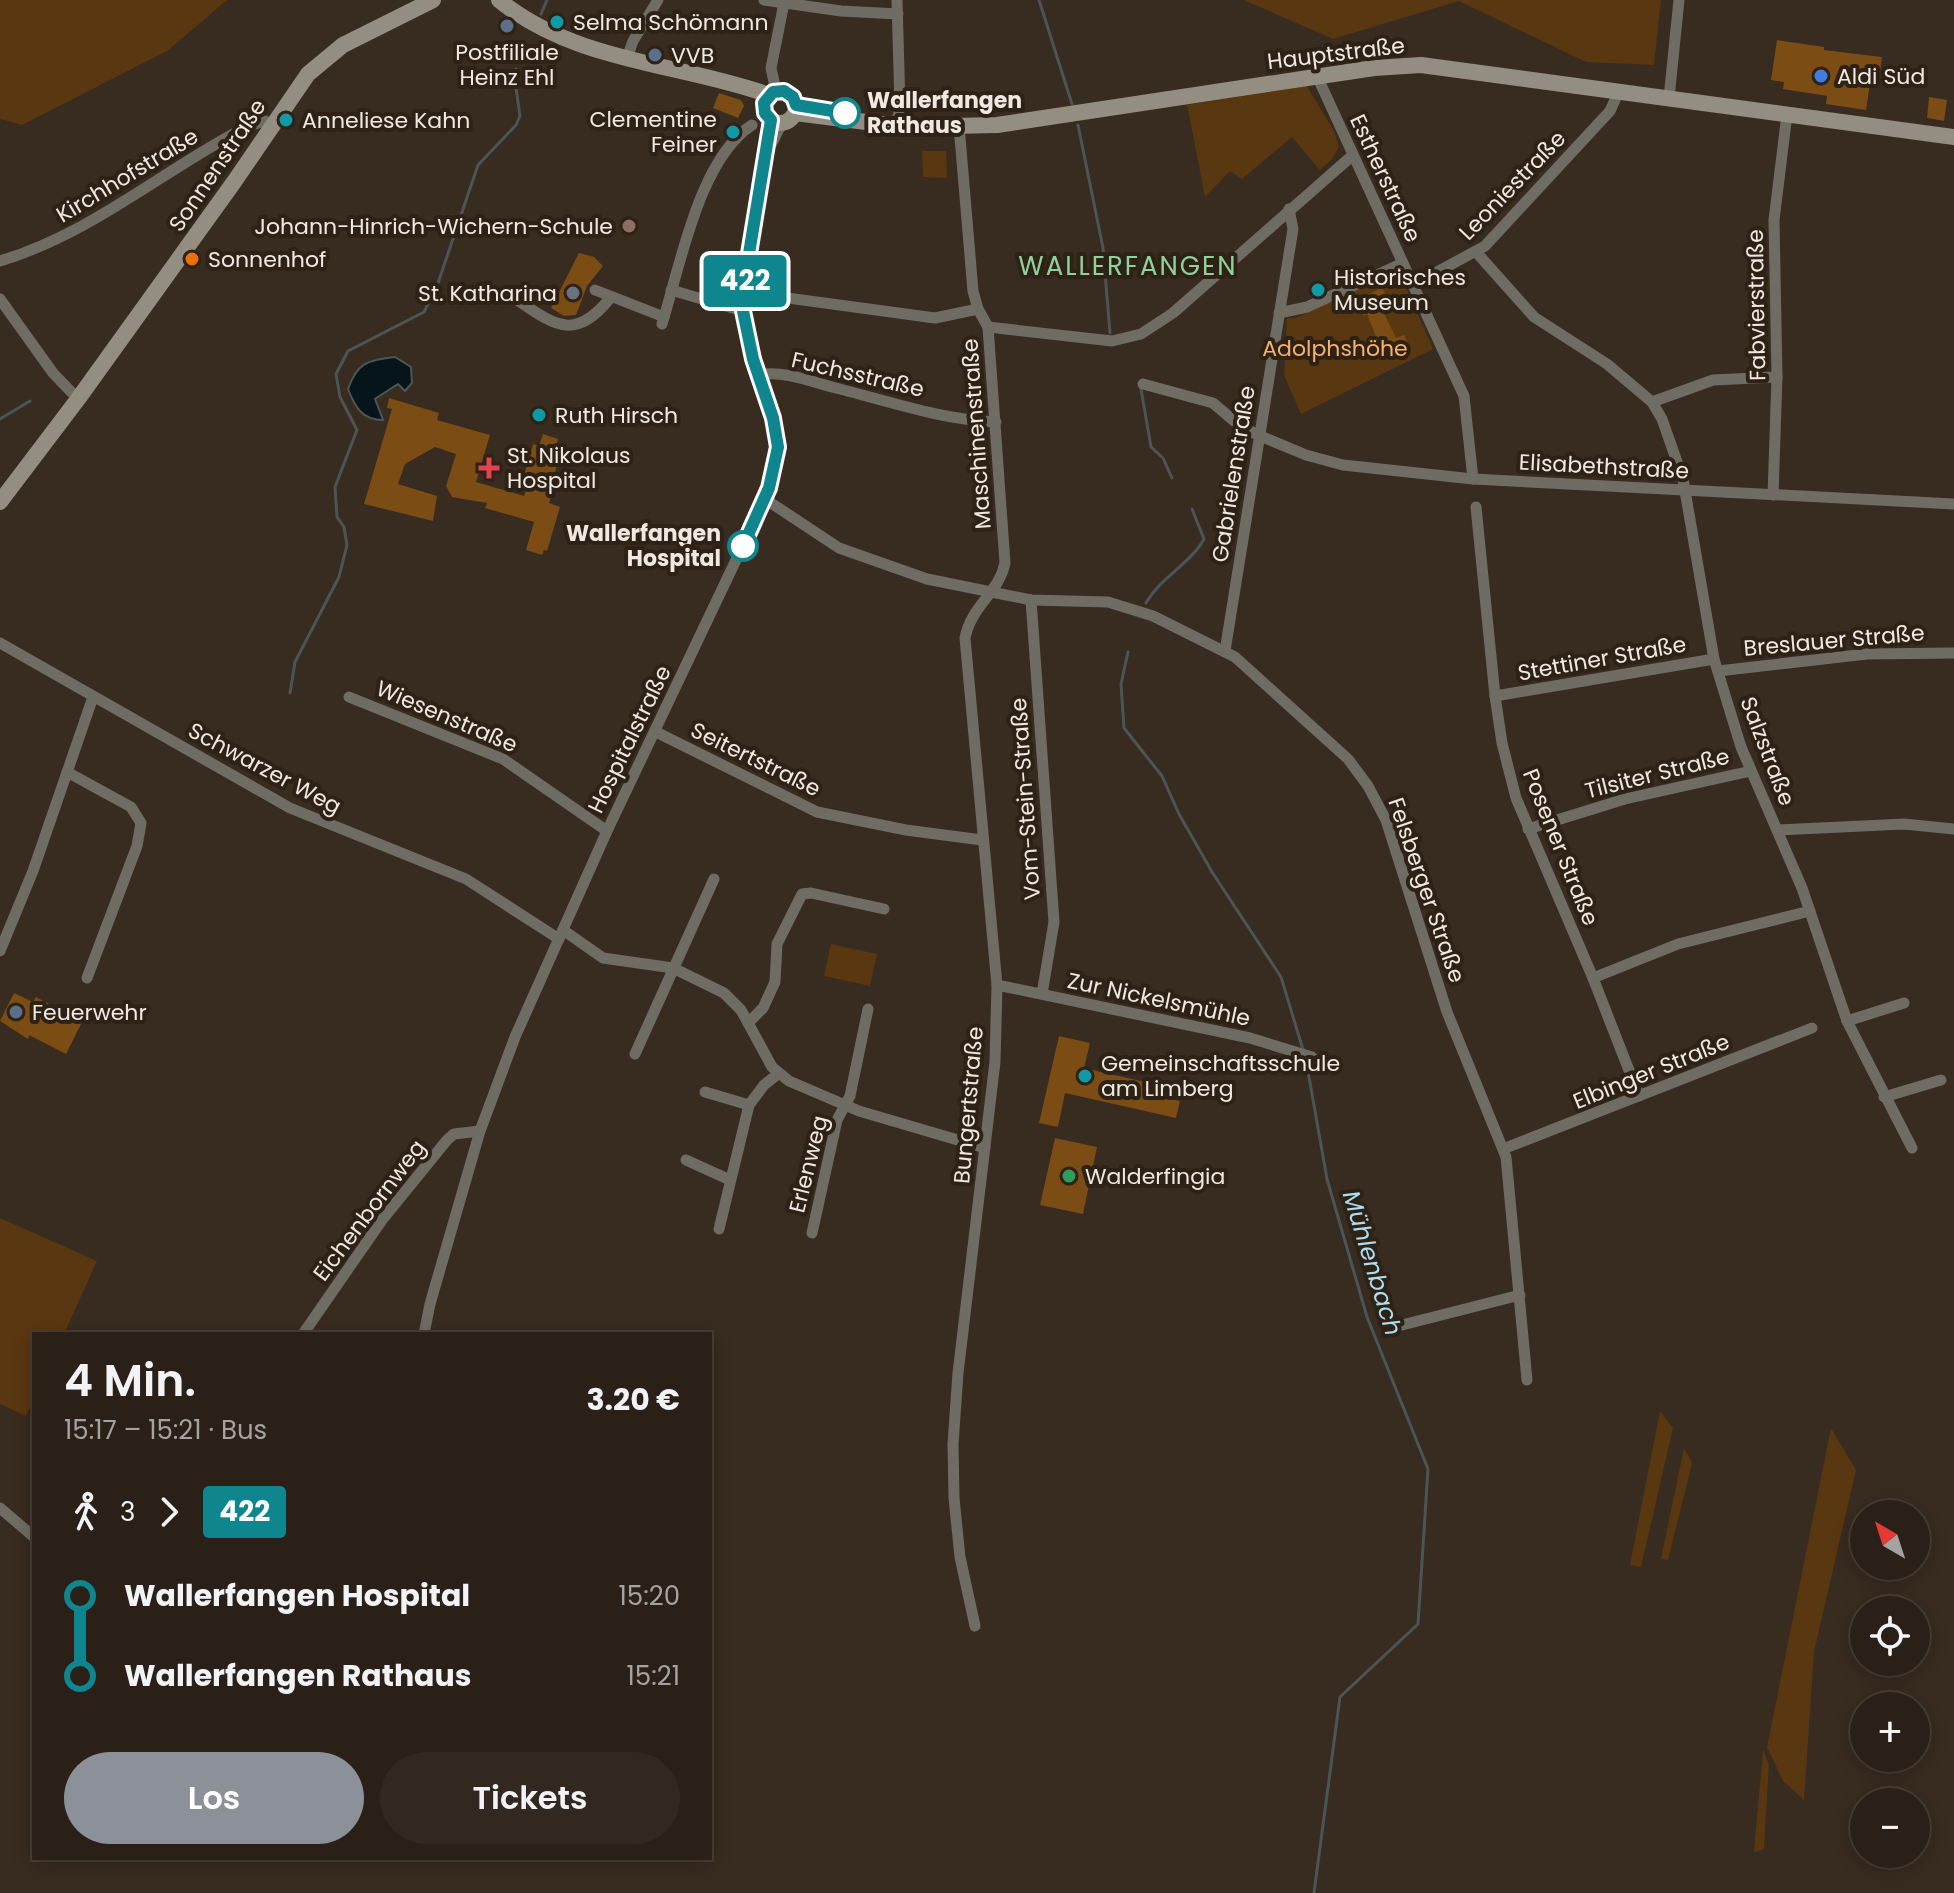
<!DOCTYPE html>
<html lang="de">
<meta charset="utf-8">
<style>
body{margin:0;font-family:Poppins,sans-serif;background:#322820;color:#f1f3f6;height:100vh;display:flex;flex-direction:column;font-size:30px;white-space:nowrap}
*{box-sizing:border-box;margin:0}
p{font-size:26px;color:#a5a3a1}
.icon{flex:none;width:44px;height:44px;fill:none;stroke:currentColor;stroke-width:2;stroke-linecap:round;stroke-linejoin:round}
.map{position:relative;flex:1;overflow:hidden}
.panel{position:absolute;left:32px;top:1332px;width:680px;height:528px;display:flex;flex-direction:column;background:#2a2017;border-radius:0px;box-shadow:0 4px 20px #0003,0 0 0 2px #463e36}
.panel>*{flex:none}
.badge{padding:0 16px;border-radius:6px;font-size:28px;line-height:52px}
.needle{width:52px;rotate:321deg}
.tools{position:absolute;left:1850px;top:1500px;display:grid;gap:16px}
.tools a{display:grid;place-items:center;width:80px;height:80px;border-radius:50%;background:#2a2017;box-shadow:0 4px 20px #0003,0 0 0 2px #463e36;font-size:40px}
.map>.badge{position:absolute;translate:-50% -50%;box-shadow:0 0 0 4px #fff}
.legs{display:flex;align-items:center;gap:12px;height:88px;padding:0 32px;font-size:26px}
.legs p{margin-inline-start:auto}
.head{display:flex;align-items:center;justify-content:space-between;height:136px;padding:0 32px}
h1{font-size:44px;font-weight:600;line-height:60px}
.action{display:flex;gap:16px;margin-top:auto;padding:16px 32px}
.action a{flex:1;height:92px;border-radius:48px;background:#8c9099;color:#fff;font-size:32px;font-weight:600;line-height:92px;text-align:center}
.action a+a{background:#322820;color:#f1f3f6}
ul{padding:0 32px;list-style:none}
li{display:flex;align-items:center;gap:28px;height:80px;font-size:30px}
li i{display:grid;place-items:center;width:12px;height:100%;margin:0 10px;background:currentColor}
li i::after{content:'';width:20px;height:20px;margin:-10px;border:6px solid;border-radius:50%;background:#2a2017}
li p{margin-inline-start:auto}
li:first-child i{background:linear-gradient(#0000 50%,currentColor 0)}
li:last-child i{background:linear-gradient(currentColor 50%,#0000 0)}
.map>svg:first-child{display:block}
.green{fill:#593710}
.water{fill:#06151a;stroke:#4c5556;stroke-width:2}
.lines{fill:none;stroke-linecap:round;stroke-linejoin:round}
.stream{stroke:#4c5556;stroke-width:3}
.building{fill:#7b4c14}
.street{stroke:#6f6c64;stroke-width:11}
.secondary{stroke:#948e82;stroke-width:16}
.line-1-casing{stroke:#fff;stroke-width:18}
.line-1{stroke:#0f868e;stroke-width:12}
.culture-dot{fill:#0f9aa8;stroke:#2e2115;stroke-width:3}
.service-dot{fill:#5c6f8a;stroke:#2e2115;stroke-width:3}
.shop-dot{fill:#3f7fe0;stroke:#2e2115;stroke-width:3}
.stop-1-dot{fill:#fff;stroke:#0f868e;stroke-width:4}
.education-dot{fill:#8d6e63;stroke:#2e2115;stroke-width:3}
.food-dot{fill:#e8710a;stroke:#2e2115;stroke-width:3}
.worship-dot{fill:#6b7280;stroke:#2e2115;stroke-width:3}
.health-dot{fill:#e0444e;stroke:#2e2115;stroke-width:3}
.leisure-dot{fill:#2e9e5b;stroke:#2e2115;stroke-width:3}
.labels{text-anchor:middle;stroke-width:8;stroke-linejoin:round;paint-order:stroke}
.poi-label{font-size:22px;fill:#f1e9e1;stroke:#2e2115;text-anchor:start}
.street-label{font-size:22px;fill:#f1e9e1;stroke:#2e2115}
.stop-label{font-size:22px;font-weight:bold;fill:#f1e9e1;stroke:#2e2115;text-anchor:start}
.park-label{font-size:22px;fill:#f5b26d;stroke:#2e2115}
.water-label{font-size:24px;font-style:italic;fill:#acddf1;stroke:#2e2115}
.quarter-label{font-size:26px;letter-spacing:2px;fill:#90d19b;stroke:#2e2115}
</style>
<div class="map">
<svg width="1954" height="1893" viewBox="0 0 1954 1893">
<rect width="100%" height="100%" fill="#382b1f"/>
<g class="green">
<path d="M0,0h227l-60,51 -145,74 -22,-6z"/>
<path d="M1244,0h417l-7,65 -68,-3 -127,-61 -126,38z"/>
<path d="M1307,86l27,45 5,16 -7,12 -12,11 -28,-33 -50,42 -12,-8 -25,26 -18,-92z"/>
<path d="M922,151h24l1,27 -24,-1z"/>
<path d="M1391,273l10,3 32,73 -132,65 -17,-39 3,-57h9z"/>
<path d="M831,944l46,10 -7,32 -46,-10z"/>
<path d="M0,1218l97,43 -33,73h-30v65l-8,17 -26,-12z"/>
<path d="M1660,1411l13,17 -32,139 -11,-2z"/>
<path d="M1831,1428l25,42 -42,182 -10,148 -21,-19 -16,-34z"/>
<path d="M1684,1448l8,15 -24,97 -7,-1z"/>
<path d="M1763,1750l6,15 -5,84 -10,3z"/>
</g>
<path class="water" d="M395,357l16,10 1,16 -7,8 -7,-7 -23,15 8,21c-21,0 -28,-13 -35,-31 10,-28 20,-28 47,-32z"/>
<g class="lines">
<g class="stream">
<path d="M1039,0l33,104"/>
<path d="M541,14l6,-14"/>
<path d="M1078,125l25,123 7,85"/>
<path d="M437,286l41,-121 38,-40 4,-9 -6,-42 2,-5"/>
<path d="M1141,389l10,58 12,11 9,20"/>
<path d="M0,419l30,-18"/>
<path d="M1146,603c15,-26 45,-40 58,-64l-12,-30"/>
<path d="M1128,652l-7,32 3,44 38,48 17,38 33,58 69,105 23,76"/>
<path d="M290,693l5,-31 44,-85 8,-32 -3,-18 -7,-10 -2,-30 22,-57 -17,-33 -4,-23 12,-23 76,-39 8,-16"/>
<path d="M1306,1060l21,119 40,138 61,152 -10,155 -78,73 -26,196"/>
</g>
</g>
<g class="building">
<path d="M1777,40l47,7v3l58,7 -2,15 -8,-1 -6,39 -40,-6 1,-8 -44,-7 1,-7 -13,-2z"/>
<path d="M719,93l22,7 3,6 -6,12 -25,-10z"/>
<path d="M1929,97l18,3 -3,21 -17,-3z"/>
<path d="M579,253l15,4 9,9 -16,20 -11,29 -12,1 -13,-8z"/>
<path d="M1382,287l7,16 -8,4 15,31 8,-3 7,15 -9,5 -1,-4 -16,8 -18,-45 -3,2 -7,-14z"/>
<path d="M389,398l50,15 -2,7 53,15 -14,47 48,14 5,-15 -6,-2 10,-35 6,2 4,-12 15,5 -1,4 6,2 -15,51 3,1 -2,6 11,4 -13,44 -3,-1 -2,5 -16,-5 8,-28 -49,-14 2,-5 -35,-6 -6,-11 10,-32 -21,-7 -30,17 -7,20 39,12 -4,25 -69,-17 28,-95 -5,-1z"/>
<path d="M14,993l19,9 3,-5 46,25 -16,32 -37,-19 -1,4 -28,-18z"/>
<path d="M1059,1036l31,7 -6,25 74,17 -3,11 25,5 -4,17 -111,-25 -7,34 -19,-4z"/>
<path d="M1055,1138l42,9 -14,67 -43,-9z"/>
</g>
<g class="lines">
<g class="street">
<path d="M764,0l77,11 57,3"/>
<path d="M627,58l6,-17 25,-41"/>
<path d="M1317,76l147,320 9,83"/>
<path d="M776,91l-5,-23 13,-65"/>
<path d="M1669,98l10,-98"/>
<path d="M896,126l4,-19 -3,-107"/>
<path d="M959,126l14,165 5,18 10,18 17,236c-6,30 -33,41 -40,75l32,347 -2,77 -37,311 -5,71 1,54 6,59 15,69"/>
<path d="M767,153l15,-30"/>
<path d="M1477,253l57,64 73,47 45,38 10,17 21,60 31,180 27,88 61,141 45,133 65,127"/>
<path d="M0,261c93,-28 163,-91 248,-135l17,-5 7,4"/>
<path d="M1413,285l72,-39 125,-135 9,-20"/>
<path d="M595,290l69,27"/>
<path d="M671,290l72,21"/>
<path d="M744,292l191,26 43,-9"/>
<path d="M510,295c42,28 63,50 101,2"/>
<path d="M0,299l53,74 25,26"/>
<path d="M1279,313l28,-6 96,-44"/>
<path d="M662,324c18,-57 37,-165 90,-199"/>
<path d="M988,327l124,14 29,-7 32,-21 180,-158"/>
<path d="M759,375c23,-5 51,6 73,12 53,13 109,33 164,35"/>
<path d="M1143,384l70,19 27,23 18,9 48,20 37,10 130,14 481,25"/>
<path d="M1652,402l61,-22 64,-3"/>
<path d="M1773,495l4,-118 -3,-157 13,-106"/>
<path d="M765,499l74,49 88,31 104,21 77,2 45,14 82,41 113,102 20,27 18,34 61,192 59,145 21,223"/>
<path d="M1476,507l19,189 7,47 14,55 77,180 46,118"/>
<path d="M1031,600l23,322 -12,72"/>
<path d="M0,643l290,165 176,71 93,60"/>
<path d="M1225,651l68,-422 -4,-20"/>
<path d="M1718,671l149,-17 87,-1"/>
<path d="M1495,696l219,-37"/>
<path d="M349,697l154,62 104,72"/>
<path d="M656,732l161,80 89,18 76,10"/>
<path d="M67,772l64,35 10,16 -4,23 -50,132"/>
<path d="M1528,829l97,-30 126,-28"/>
<path d="M1777,830l127,-6 50,5"/>
<path d="M563,930l40,28 70,10 51,25 17,17 31,57 17,14 70,30 126,37"/>
<path d="M0,951l33,-80 60,-174"/>
<path d="M1593,978l85,-34 132,-33"/>
<path d="M997,985l253,53 62,19"/>
<path d="M1847,1021l57,-18"/>
<path d="M748,1023l15,-15 12,-26 2,-38 25,-50 9,-1 73,16"/>
<path d="M635,1054l79,-175"/>
<path d="M705,1092l44,13"/>
<path d="M1884,1097l57,-17"/>
<path d="M1503,1149l309,-121"/>
<path d="M686,1160l44,20"/>
<path d="M719,1229l30,-124 15,-20 14,-11"/>
<path d="M812,1233l25,-113 13,-24 18,-87"/>
<path d="M1402,1325l118,-30"/>
<path d="M303,1334l79,-114 65,-80 7,-6 26,-3"/>
<path d="M424,1334l6,-30 50,-173 35,-94 92,-206 158,-332c33,-85 -21,-114 -22,-190 0,-31 7,-61 12,-92 6,-32 9,-65 16,-97"/>
<path d="M0,1508l34,29"/>
</g>
<g class="secondary">
<path d="M499,0c77,63 181,63 270,95"/>
<circle cx="780" cy="107" r="16"/>
<path d="M795,113l111,14 91,-2 377,-57 47,-3 533,72"/>
<path d="M0,502l78,-103 156,-217 74,-108 35,-29 90,-45"/>
</g>
</g>
<g class="lines">
<defs>
<path id="line-1" d="M743,546l26,-58 9,-41 -5,-29 -20,-59 -10,-48 2,-33 26,-158 -6,-7 -1,-10 9,-11 11,-1 9,6 3,8 49,8"/>
</defs>
<use href="#line-1" class="line-1-casing"/>
<use href="#line-1" class="line-1"/>
</g>
<g class="culture-dot">
<circle cx="557" cy="22" r="8"/>
<circle cx="286" cy="120" r="8"/>
<circle cx="733" cy="132" r="8"/>
<circle cx="1318" cy="290" r="8"/>
<circle cx="539" cy="415" r="8"/>
<circle cx="1085" cy="1076" r="8"/>
</g>
<g class="service-dot">
<circle cx="507" cy="26" r="8"/>
<circle cx="655" cy="55" r="8"/>
<circle cx="16" cy="1012" r="8"/>
</g>
<circle class="shop-dot" cx="1821" cy="76" r="8"/>
<g class="stop-1-dot">
<circle cx="845" cy="113" r="14"/>
<circle cx="743" cy="546" r="14"/>
</g>
<circle class="education-dot" cx="629" cy="226" r="8"/>
<circle class="food-dot" cx="192" cy="259" r="8"/>
<circle class="worship-dot" cx="573" cy="293" r="8"/>
<path class="health-dot" d="M485 456h8v8h8v8h-8v8h-8v-8h-8v-8h8z"/>
<circle class="leisure-dot" cx="1069" cy="1176" r="8"/>
<g class="labels">
<g class="poi-label">
<text x="573" y="30">Selma Schömann</text>
<text x="507" y="60" text-anchor="middle">Postfiliale<tspan x="507" dy="25">Heinz Ehl</tspan></text>
<text x="671" y="63">VVB</text>
<text x="1837" y="84">Aldi Süd</text>
<text x="717" y="127" text-anchor="end">Clementine<tspan x="717" dy="25">Feiner</tspan></text>
<text x="302" y="128">Anneliese Kahn</text>
<text x="613" y="234" text-anchor="end">Johann-Hinrich-Wichern-Schule</text>
<text x="208" y="267">Sonnenhof</text>
<text x="1334" y="285">Historisches<tspan x="1334" dy="25">Museum</tspan></text>
<text x="557" y="301" text-anchor="end">St. Katharina</text>
<text x="555" y="423">Ruth Hirsch</text>
<text x="507" y="463">St. Nikolaus<tspan x="507" dy="25">Hospital</tspan></text>
<text x="32" y="1020">Feuerwehr</text>
<text x="1101" y="1071">Gemeinschaftsschule<tspan x="1101" dy="25">am Limberg</tspan></text>
<text x="1085" y="1184">Walderfingia</text>
</g>
<g class="street-label">
<text transform="translate(1336 53) rotate(-7)" y="8">Hauptstraße</text>
<text transform="translate(217 165) rotate(-56)" y="8">Sonnenstraße</text>
<text transform="translate(127 175) rotate(-31)" y="8">Kirchhofstraße</text>
<text transform="translate(1386 178) rotate(65)" y="8">Estherstraße</text>
<text transform="translate(1512 185) rotate(-46)" y="8">Leoniestraße</text>
<text transform="translate(1756 305) rotate(-91)" y="8">Fabvierstraße</text>
<text transform="translate(858 374) rotate(13)" y="8">Fuchsstraße</text>
<text transform="translate(976 434) rotate(-94)" y="8">Maschinenstraße</text>
<text transform="translate(1604 466) rotate(3)" y="8">Elisabethstraße</text>
<text transform="translate(1233 474) rotate(-81)" y="8">Gabrielenstraße</text>
<text transform="translate(1834 640) rotate(-5)" y="8">Breslauer Straße</text>
<text transform="translate(1602 658) rotate(-10)" y="8">Stettiner Straße</text>
<text transform="translate(447 716) rotate(23)" y="8">Wiesenstraße</text>
<text transform="translate(629 739) rotate(-64)" y="8">Hospitalstraße</text>
<text transform="translate(1768 751) rotate(69)" y="8">Salzstraße</text>
<text transform="translate(756 759) rotate(26)" y="8">Seitertstraße</text>
<text transform="translate(265 768) rotate(28)" y="8">Schwarzer Weg</text>
<text transform="translate(1657 773) rotate(-14)" y="8">Tilsiter Straße</text>
<text transform="translate(1025 799) rotate(-94)" y="8">Vom-Stein-Straße</text>
<text transform="translate(1561 847) rotate(68)" y="8">Posener Straße</text>
<text transform="translate(1427 890) rotate(71)" y="8">Felsberger Straße</text>
<text transform="translate(1159 999) rotate(12)" y="8">Zur Nickelsmühle</text>
<text transform="translate(1651 1071) rotate(-22)" y="8">Elbinger Straße</text>
<text transform="translate(968 1105) rotate(-85)" y="8">Bungertstraße</text>
<text transform="translate(808 1164) rotate(-76)" y="8">Erlenweg</text>
<text transform="translate(369 1210) rotate(-53)" y="8">Eichenbornweg</text>
</g>
<g class="stop-label">
<text x="867" y="108">Wallerfangen<tspan x="867" dy="25">Rathaus</tspan></text>
<text x="721" y="541" text-anchor="end">Wallerfangen<tspan x="721" dy="25">Hospital</tspan></text>
</g>
<g class="park-label">
<text x="1335" y="356">Adolphshöhe</text>
</g>
<g class="water-label">
<text transform="translate(1372 1263) rotate(73)" y="8">Mühlenbach</text>
</g>
<g class="quarter-label">
<text x="1128" y="275">WALLERFANGEN</text>
</g>
</g>
</svg>
<div class="tools">
<a><svg class="needle" viewBox="-14 -14 28 28"><path d="M0-13l5 13h-10z" fill="#e53935"/><path d="M0 13l5-13h-10z" fill="#a5a3a1"/></svg></a>
<a><svg class="icon" aria-label="locate" viewBox="0 0 24 24"><circle cx="12" cy="12" r="6"/><path d="M12 2v4M12 18v4M2 12h4M18 12h4"/></svg></a>
<a>+</a>
<a>−</a>
</div>
<b class="badge" style="left:745px;top:281px;background:#0f868e;color:#fff">422</b>
<section class="panel">
<div class="head"><div><h1>4 Min.</h1><p>15:17 – 15:21 · Bus</p></div><b>3.20 €</b></div>
<div class="legs"><svg class="icon" aria-label="walk" viewBox="0 0 24 24"><circle cx="13" cy="4" r="2"/><path d="M13 8l-2 6 4 7M11 14l-3 7M7 12l3-4h3l4 4"/></svg>3<svg class="icon" aria-label="forward" viewBox="0 0 24 24"><path d="M9 5l7 7-7 7"/></svg><b class="badge" style="background:#0f868e;color:#fff">422</b></div>
<ul>
<li><i style="color:#0f868e"></i><b>Wallerfangen Hospital</b><p>15:20</p></li>
<li><i style="color:#0f868e"></i><b>Wallerfangen Rathaus</b><p>15:21</p></li>
</ul>
<div class="action"><a>Los</a><a>Tickets</a></div>
</section>
</div>
